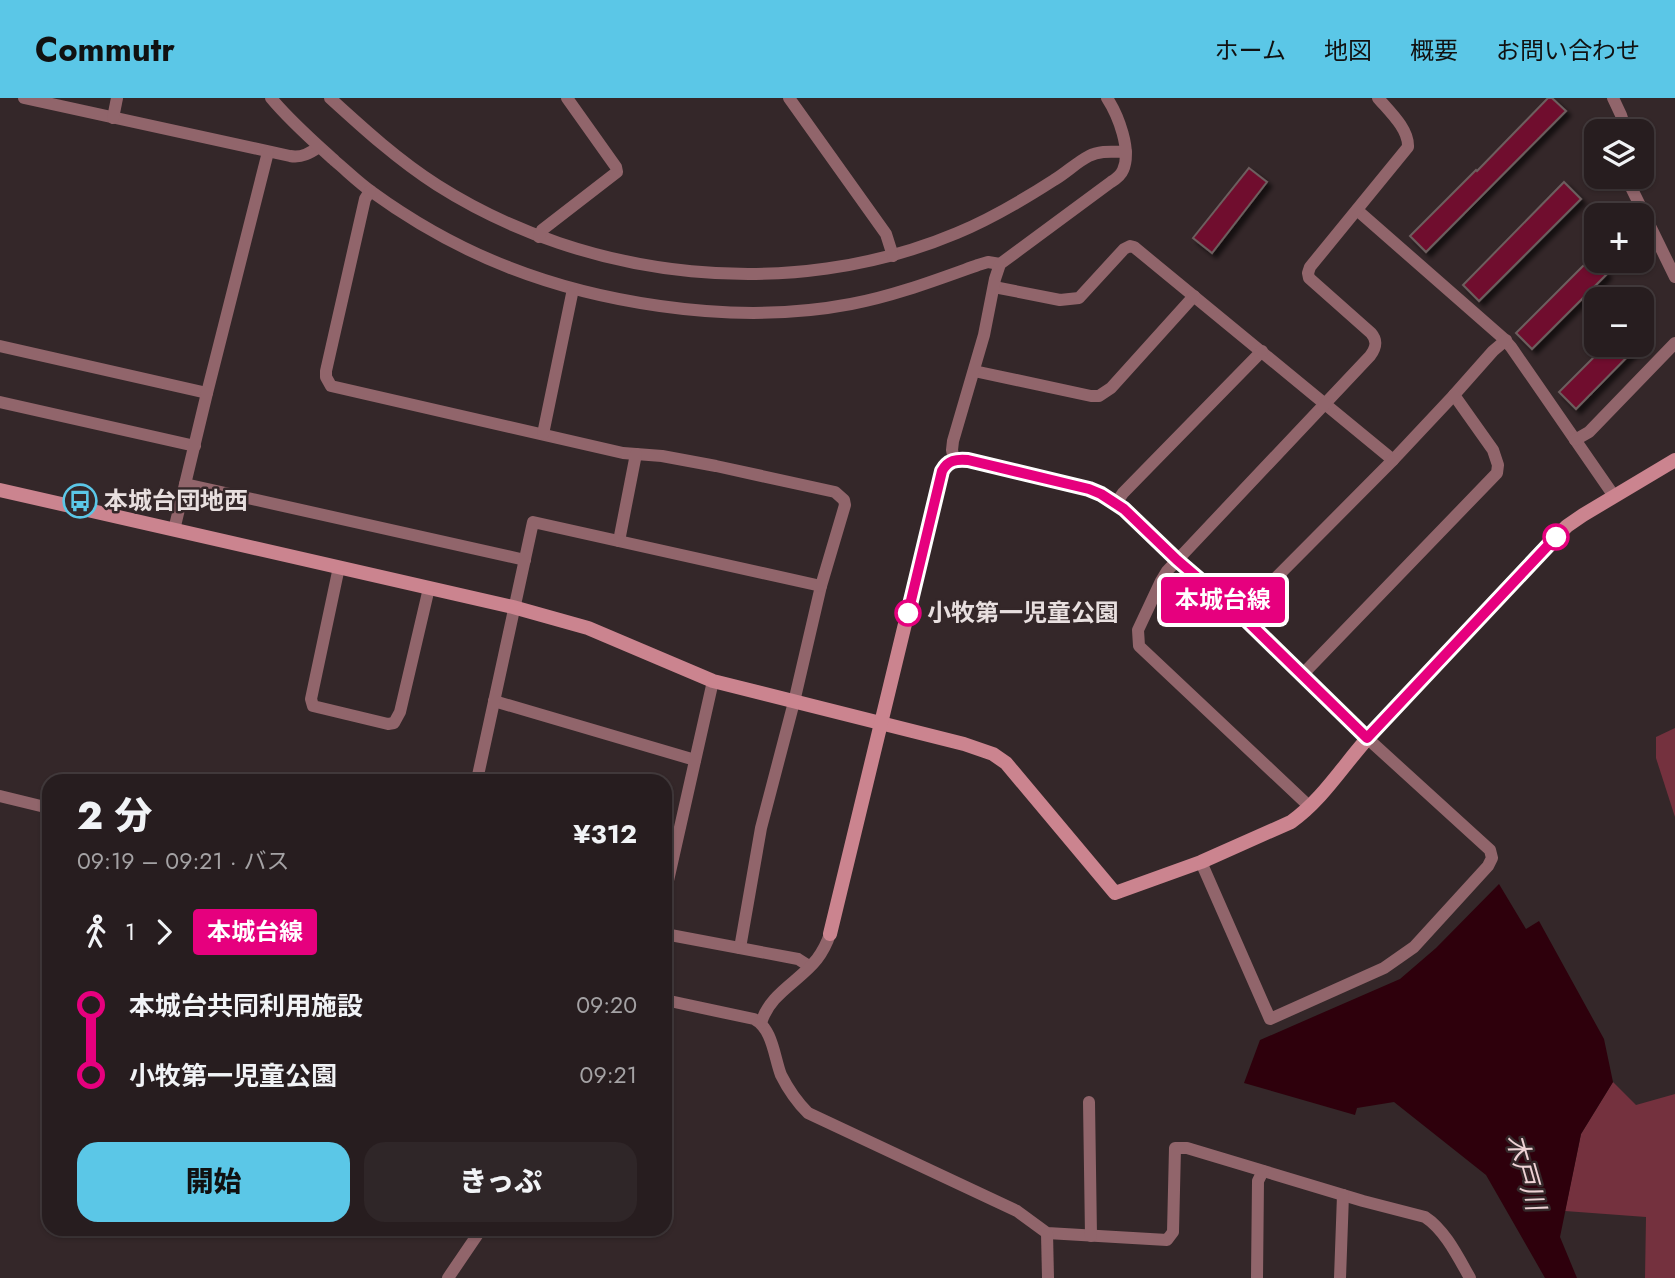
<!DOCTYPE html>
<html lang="ja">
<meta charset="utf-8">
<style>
body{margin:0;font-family:Jost,"Noto Sans JP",sans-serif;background:#2f2628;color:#f1f3f6;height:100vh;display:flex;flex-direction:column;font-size:26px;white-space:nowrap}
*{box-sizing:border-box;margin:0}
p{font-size:23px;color:#a4a2a4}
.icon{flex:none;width:38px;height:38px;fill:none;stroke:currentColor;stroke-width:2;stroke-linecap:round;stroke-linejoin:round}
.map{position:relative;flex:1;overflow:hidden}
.drawer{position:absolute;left:42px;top:676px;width:630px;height:462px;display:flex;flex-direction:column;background:#271d1f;border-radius:21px;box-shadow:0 2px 5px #0004,0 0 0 2px #433b3d}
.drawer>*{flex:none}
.badge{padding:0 14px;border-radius:5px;font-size:24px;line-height:46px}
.controls{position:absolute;left:1584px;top:21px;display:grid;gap:14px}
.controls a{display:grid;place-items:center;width:70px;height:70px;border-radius:14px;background:#271d1f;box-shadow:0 2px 5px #0004,0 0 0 2px #433b3d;font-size:35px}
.map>.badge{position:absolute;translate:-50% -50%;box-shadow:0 0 0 4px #fff}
.legs{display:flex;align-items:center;gap:10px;height:77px;padding:0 35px;font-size:23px}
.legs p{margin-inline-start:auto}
.head{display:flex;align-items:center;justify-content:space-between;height:119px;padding:0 35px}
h1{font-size:38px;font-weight:800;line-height:52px}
.action{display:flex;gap:14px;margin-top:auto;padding:14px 35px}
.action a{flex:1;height:80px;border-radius:21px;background:#5bc7e7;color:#111;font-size:28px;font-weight:800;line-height:80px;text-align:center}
.action a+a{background:#2f2628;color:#f1f3f6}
ul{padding:0 35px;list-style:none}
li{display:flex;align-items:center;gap:24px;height:70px;font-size:26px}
li i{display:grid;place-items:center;width:10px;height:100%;margin:0 9px;background:currentColor}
li i::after{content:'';width:18px;height:18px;margin:-9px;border:5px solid;border-radius:50%;background:#271d1f}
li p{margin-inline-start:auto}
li:first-child i{background:linear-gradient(#0000 50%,currentColor 0)}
li:last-child i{background:linear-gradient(currentColor 50%,#0000 0)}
header{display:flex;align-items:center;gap:42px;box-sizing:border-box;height:98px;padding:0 35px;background:#5bc7e7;color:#111}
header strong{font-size:33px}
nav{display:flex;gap:38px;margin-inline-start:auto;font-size:24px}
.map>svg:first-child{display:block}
.green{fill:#74313e}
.water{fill:#2e000c}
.building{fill:#70112d;stroke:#6d5e5f;stroke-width:2;filter:url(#shadow)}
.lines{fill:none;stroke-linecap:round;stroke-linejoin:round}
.street{stroke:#91656b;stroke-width:12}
.secondary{stroke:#cb848f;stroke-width:14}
.line-1-casing{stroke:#fff;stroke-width:16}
.line-1{stroke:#e6007e;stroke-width:10}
.stop-1-dot{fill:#fff;stroke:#e6007e;stroke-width:3.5}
.labels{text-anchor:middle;stroke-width:5;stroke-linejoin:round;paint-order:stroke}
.poi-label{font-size:24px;font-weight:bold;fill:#e8dfdf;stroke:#342729;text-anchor:start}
.stop-label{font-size:24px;font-weight:bold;fill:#e8dfdf;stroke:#342729;text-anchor:start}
.water-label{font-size:26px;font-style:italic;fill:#eed2d5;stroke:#342729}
</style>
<header>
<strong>Commutr</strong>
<nav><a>ホーム</a><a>地図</a><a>概要</a><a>お問い合わせ</a></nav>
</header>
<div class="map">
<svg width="1675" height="1180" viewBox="0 0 1675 1180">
<defs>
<filter id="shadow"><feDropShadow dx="4.5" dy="4.5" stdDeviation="2" flood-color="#0009"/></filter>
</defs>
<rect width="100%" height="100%" fill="#342729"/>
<g class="green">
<path d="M1675,630v89l-19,-59v-21z"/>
<path d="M1613,984l23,23 39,-11v184h-30l1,-61 -81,-6 16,-77z"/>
</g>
<path class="water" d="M1499,786l27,45 13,-8 65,118 9,43 -32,52 -21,103 17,41h-32l-59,-103 -92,-73 -37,6 -2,7 -111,-32 16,-43 140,-61 36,-31z"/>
<g class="building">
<path d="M1548,0h4l14,13 -140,141 -16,-16 66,-66 1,1z"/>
<path d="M1249,70l18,14 -55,71 -19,-15z"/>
<path d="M1564,84l17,17 -102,102 -16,-16z"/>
<path d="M1591,160l16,16 -75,75 -16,-16z"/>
<path d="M1606,247h33l-63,64 -17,-17z"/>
</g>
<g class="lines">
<g class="street">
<path d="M24,0l266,58c12,2 20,-3 29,-9"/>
<path d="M271,0c19,23 42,43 64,63 12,10 24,22 37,31 88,64 181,99 288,114 63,9 128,10 191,-2 43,-8 85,-24 127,-39l10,-3 12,2"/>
<path d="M330,0c34,31 68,62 107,87 151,96 354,118 520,48 34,-14 66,-33 97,-53 12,-7 23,-18 35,-24 11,-6 25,-4 37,-4"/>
<path d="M789,0l97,136 7,22"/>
<path d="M1613,0l8,17 5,16"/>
<path d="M113,20l4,-20"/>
<path d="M1626,79l49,100"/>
<path d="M370,93l-5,8 -39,172v6l5,9 292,67 39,3 54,10 119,26 9,8 1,5 -24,81 -27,116 -33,126 -21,120"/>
<path d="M1357,112l146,128 8,9 103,149"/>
<path d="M539,139l3,-7 75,-58 -1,-5 -49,-69"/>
<path d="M994,189l66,13 19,-2 45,-49 6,-3 4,1 259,213"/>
<path d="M0,248l207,47"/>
<path d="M974,273l117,25h8l12,-8 83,-92"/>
<path d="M0,304l195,44"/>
<path d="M543,336l30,-145"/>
<path d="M1575,342l14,-8 86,-89"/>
<path d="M954,362l-2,-10 1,-9 31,-106 11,-56 5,-15 111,-82c5,-3 10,-7 12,-12 9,-20 -5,-55 -16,-72"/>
<path d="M185,386l340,76"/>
<path d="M1116,405l7,-10 139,-142"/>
<path d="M174,432l33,-137 61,-241"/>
<path d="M619,443l17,-87"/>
<path d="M339,469l-28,132 2,7 75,18 6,-1 6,-11 29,-124"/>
<path d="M1240,516l153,-154 61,-65 39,-44 13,-11"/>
<path d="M1301,578l196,-203 1,-8 -5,-15 -39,-55"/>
<path d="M494,603l201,59"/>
<path d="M477,682l56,-258 288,64"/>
<path d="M0,698l49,12"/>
<path d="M1310,709l-171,-161 -1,-16 23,-49 6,-10 203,-215c6,-8 8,-15 1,-23l-62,-55 -1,-5 2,-6 98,-120c1,-18 -19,-36 -30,-49"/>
<path d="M1201,764l69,157 114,-51 30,-21 74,-81 4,-8 -2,-8 -123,-112"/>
<path d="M665,796l48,-213"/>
<path d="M665,836l133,25 11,7"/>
<path d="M665,902l89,19c19,10 20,38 27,56 7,14 16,27 27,38l209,98 30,22 120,7 6,-8 2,-84h12l176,53 62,16c20,13 33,40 45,61"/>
<path d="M761,925c9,-30 38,-41 56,-64 6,-8 10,-16 13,-25"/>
<path d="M1089,1004l2,134"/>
<path d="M1047,1135l1,45"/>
<path d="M448,1180l34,-50"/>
<path d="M1257,1180l1,-97 5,-10"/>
<path d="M1340,1180l3,-83"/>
</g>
<g class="secondary">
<path d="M0,392l513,117 75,21 125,53 251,63 29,10 13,9 109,130 86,-31 90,-40c31,-22 51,-55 76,-83 58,-65 119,-128 179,-192l21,-21 16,-11 92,-55"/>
<path d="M830,836l112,-463c6,-11 14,-12 26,-11l121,29 23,11 12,9 53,51 63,54 127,124"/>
</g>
</g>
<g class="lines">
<defs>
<path id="line-1" d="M908,515l34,-142c6,-11 14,-12 26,-11l121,29 12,5 23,15 53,51 63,54 127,124 189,-201"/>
</defs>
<use href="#line-1" class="line-1-casing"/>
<use href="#line-1" class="line-1"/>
</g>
<defs>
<symbol id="bus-ring" viewBox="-11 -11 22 22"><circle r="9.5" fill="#342729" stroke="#5bc7e7" stroke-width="1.5"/><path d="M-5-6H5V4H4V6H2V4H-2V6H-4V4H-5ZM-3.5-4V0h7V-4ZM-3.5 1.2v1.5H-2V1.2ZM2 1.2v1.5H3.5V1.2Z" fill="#5bc7e7"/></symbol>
</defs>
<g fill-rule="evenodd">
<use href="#bus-ring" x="61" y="384" width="38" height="38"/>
</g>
<g class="stop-1-dot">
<circle cx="1556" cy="439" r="12"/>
<circle cx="908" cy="515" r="12"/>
</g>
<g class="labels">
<g class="poi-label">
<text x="104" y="411">本城台団地西</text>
</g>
<g class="stop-label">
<text x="927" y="523">小牧第一児童公園</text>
</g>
<g class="water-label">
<text transform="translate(1526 1074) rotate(74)" y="9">木戸川</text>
</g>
</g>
</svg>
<div class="controls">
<a><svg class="icon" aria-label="layers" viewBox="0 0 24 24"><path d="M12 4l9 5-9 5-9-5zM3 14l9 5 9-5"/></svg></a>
<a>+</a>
<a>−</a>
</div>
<b class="badge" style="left:1223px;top:502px;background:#e6007e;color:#fff">本城台線</b>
<section class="drawer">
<div class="head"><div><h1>2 分</h1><p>09:19 – 09:21 · バス</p></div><b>¥312</b></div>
<div class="legs"><svg class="icon" aria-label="walk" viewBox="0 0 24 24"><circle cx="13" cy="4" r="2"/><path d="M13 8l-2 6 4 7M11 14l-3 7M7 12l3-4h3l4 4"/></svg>1<svg class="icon" aria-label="forward" viewBox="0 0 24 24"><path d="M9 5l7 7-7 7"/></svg><b class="badge" style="background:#e6007e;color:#fff">本城台線</b></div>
<ul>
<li><i style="color:#e6007e"></i><b>本城台共同利用施設</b><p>09:20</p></li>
<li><i style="color:#e6007e"></i><b>小牧第一児童公園</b><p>09:21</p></li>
</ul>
<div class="action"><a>開始</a><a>きっぷ</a></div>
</section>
</div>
